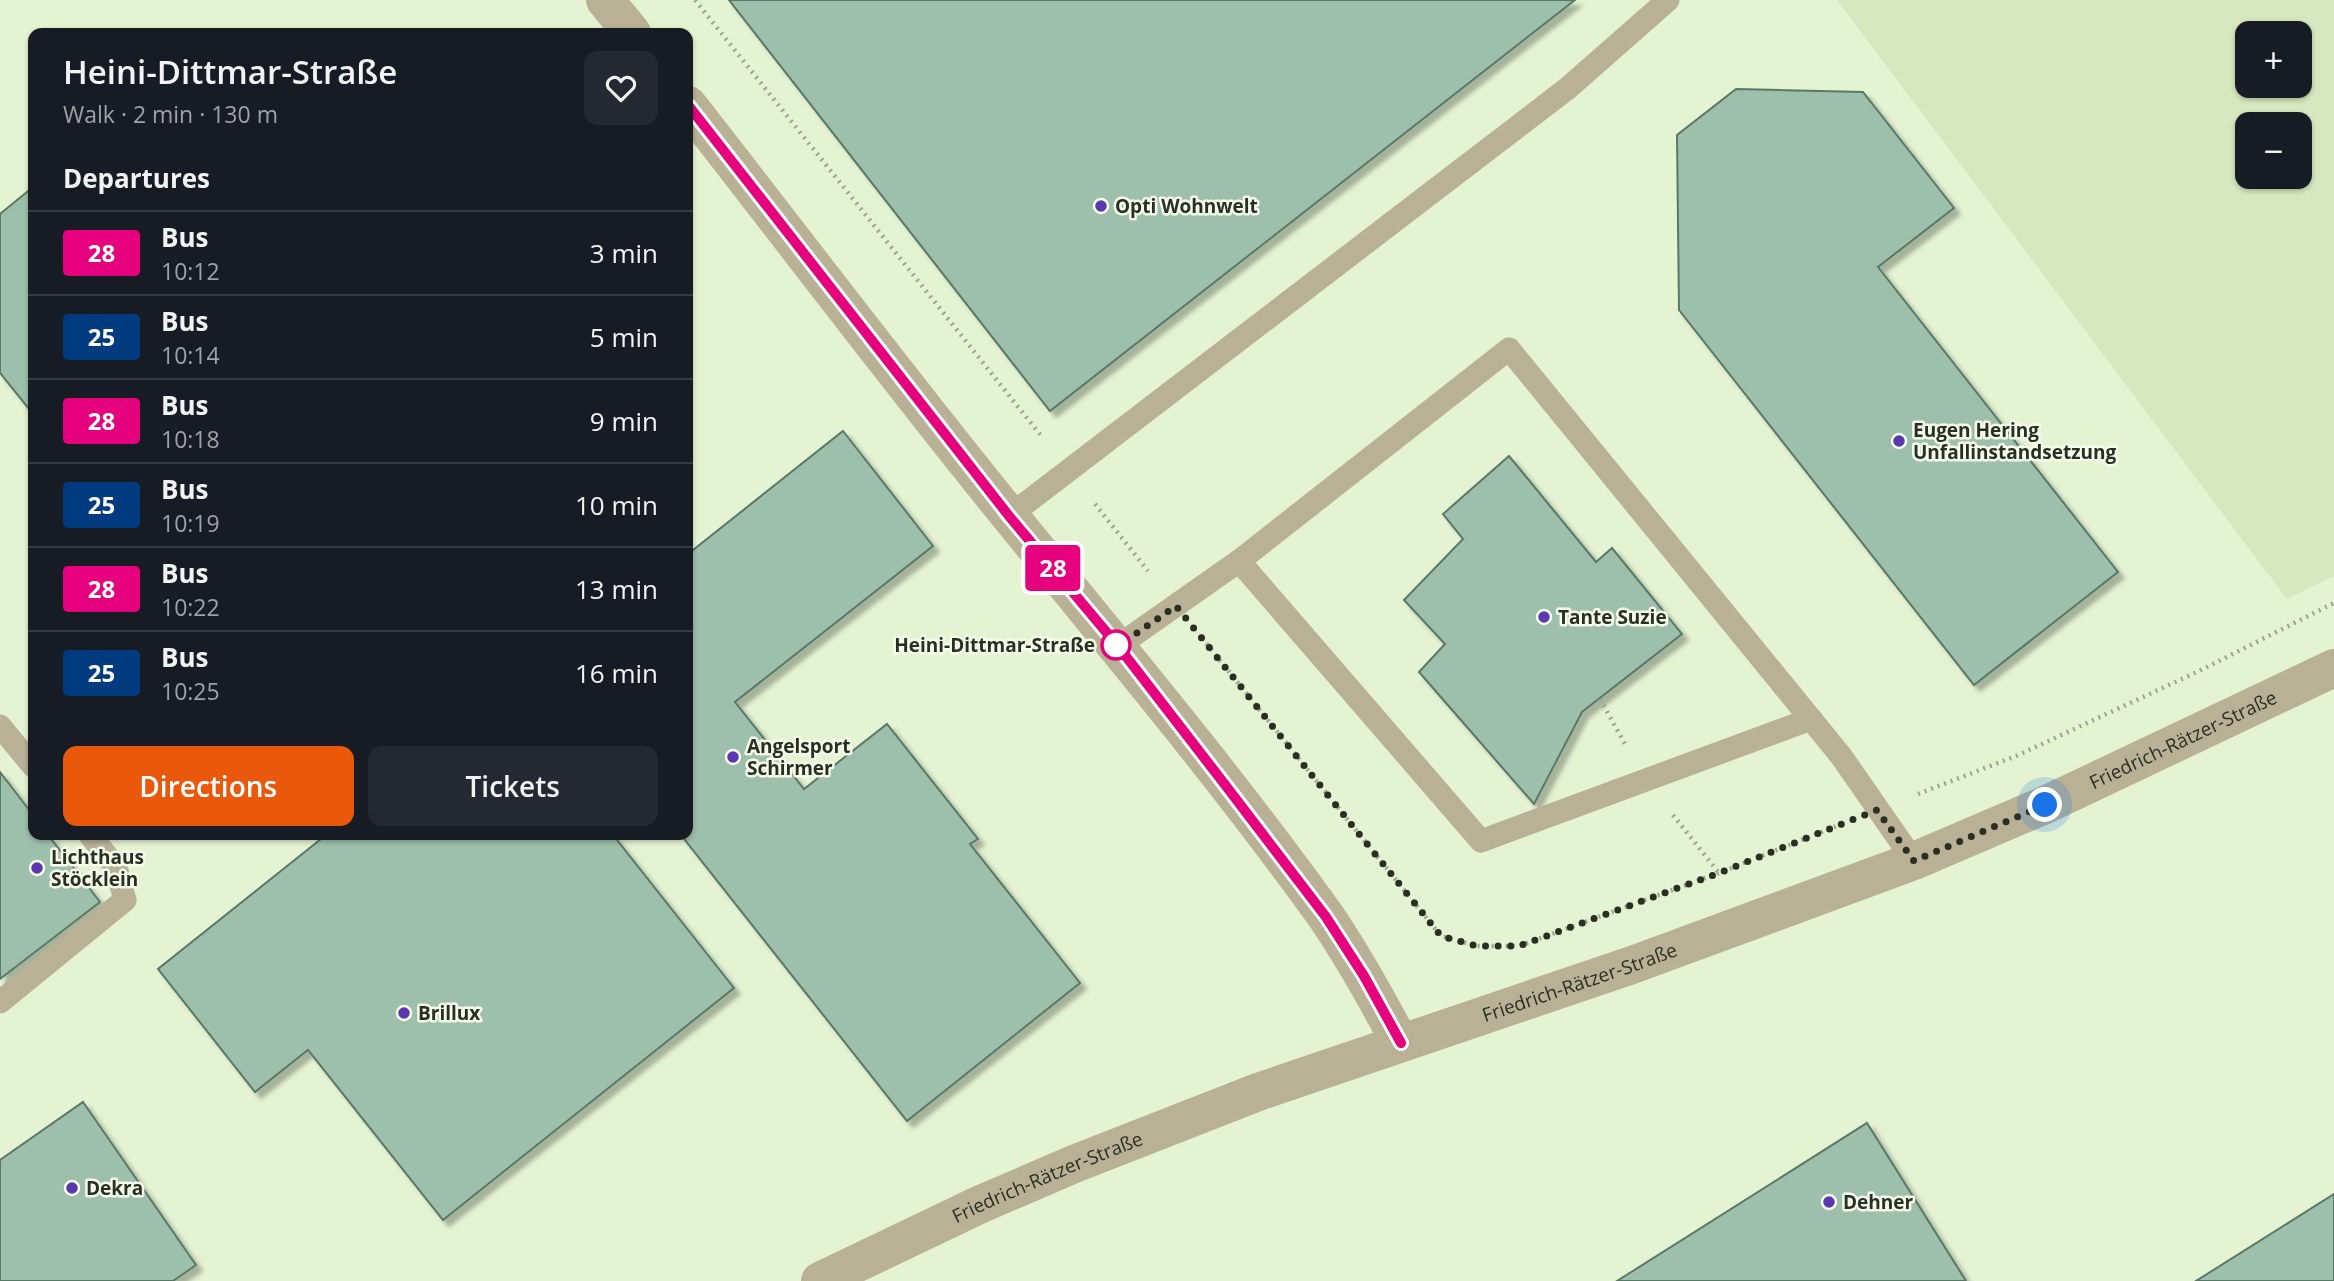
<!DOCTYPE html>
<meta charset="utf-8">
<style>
body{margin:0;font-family:"Open Sans",sans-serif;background:#242831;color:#f1f3f6;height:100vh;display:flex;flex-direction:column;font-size:26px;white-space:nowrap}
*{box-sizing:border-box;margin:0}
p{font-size:23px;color:#9ea1a6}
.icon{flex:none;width:38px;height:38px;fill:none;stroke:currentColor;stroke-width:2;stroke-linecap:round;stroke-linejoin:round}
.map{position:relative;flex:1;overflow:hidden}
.details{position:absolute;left:28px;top:28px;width:665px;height:812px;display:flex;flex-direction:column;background:#171b24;border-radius:14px;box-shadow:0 2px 5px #0004}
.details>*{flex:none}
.badge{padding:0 14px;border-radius:5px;font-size:24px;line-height:46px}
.tools{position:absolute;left:2235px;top:21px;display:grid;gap:14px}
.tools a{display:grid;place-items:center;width:77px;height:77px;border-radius:14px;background:#171b24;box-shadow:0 2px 5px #0004;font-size:35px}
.you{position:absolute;width:35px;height:35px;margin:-18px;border:5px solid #fff;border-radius:50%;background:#1a73e8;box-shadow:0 0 0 10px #1a73e833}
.map>.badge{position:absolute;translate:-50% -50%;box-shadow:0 0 0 4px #fff}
h2{padding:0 35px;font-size:26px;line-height:63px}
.round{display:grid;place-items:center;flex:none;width:74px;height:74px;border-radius:14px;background:#242831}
.overview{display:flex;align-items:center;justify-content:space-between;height:119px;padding:0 35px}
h1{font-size:33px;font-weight:600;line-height:52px}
.primary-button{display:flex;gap:14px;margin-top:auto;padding:14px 35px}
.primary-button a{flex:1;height:80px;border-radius:14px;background:#ea580c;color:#fff;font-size:28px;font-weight:600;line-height:80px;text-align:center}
.primary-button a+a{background:#242831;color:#f1f3f6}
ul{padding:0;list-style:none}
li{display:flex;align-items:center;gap:21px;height:84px;padding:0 35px;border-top:2px solid #363941}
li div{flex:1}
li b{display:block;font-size:26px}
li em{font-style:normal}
li .badge{min-width:77px;font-weight:700;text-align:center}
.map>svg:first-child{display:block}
.built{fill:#d7e8c0;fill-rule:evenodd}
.building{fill:#9dbfab;stroke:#597867;stroke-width:2;filter:url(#shadow)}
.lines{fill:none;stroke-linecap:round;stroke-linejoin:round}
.path{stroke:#9ba68d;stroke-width:4.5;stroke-dasharray:2 5;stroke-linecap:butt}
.lane{stroke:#b8b196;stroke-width:23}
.street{stroke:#b8b196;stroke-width:38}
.line-casing{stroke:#fff;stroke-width:16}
.line{stroke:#e6007e;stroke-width:10}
.walk{stroke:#2a2f23;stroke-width:7;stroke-dasharray:0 12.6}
.poi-dot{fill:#5c38b0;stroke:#f5feea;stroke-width:2.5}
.stop-dot{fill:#fff;stroke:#e6007e;stroke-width:3.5}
.labels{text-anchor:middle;stroke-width:5;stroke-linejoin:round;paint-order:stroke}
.poi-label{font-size:19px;font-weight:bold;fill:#2a2f23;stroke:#f5feea;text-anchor:start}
.stop-label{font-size:19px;font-weight:bold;fill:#2a2f23;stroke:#f5feea;text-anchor:end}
.street-label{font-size:19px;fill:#2a2f23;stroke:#f5feea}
</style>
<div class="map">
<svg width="2334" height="1281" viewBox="0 0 2334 1281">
<defs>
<filter id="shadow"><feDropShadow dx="6" dy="6" stdDeviation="2" flood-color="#0004"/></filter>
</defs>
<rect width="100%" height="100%" fill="#e4f3d2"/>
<path class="built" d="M1837,0h497v576l-47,23zM2247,33h53v53h-53zM2247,124h53v53h-53z"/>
<g class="building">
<path d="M729,0h846l-525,411z"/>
<path d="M1736,89l127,3 91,116 -76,59 240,305 -144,113 -295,-375 -2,-175z"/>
<path d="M33,187v227l-33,-41v-159z"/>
<path d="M843,431l90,115 -198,156 69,87 83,-65 91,115 -8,5 110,139 -173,138 -226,-286h7v-281z"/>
<path d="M1509,456l87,106 16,-14 70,86 -100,78 -48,92 -115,-132 26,-28 -41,-44 59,-61 -20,-25z"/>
<path d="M0,772l33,43v20h15l52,67 -100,77z"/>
<path d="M326,835h287l121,153 -291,232 -135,-170 -53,42 -97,-123z"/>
<path d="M83,1102l113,163 -23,16h-173v-121z"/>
<path d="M1867,1123l99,158h-349z"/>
<path d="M2334,1194v87h-138z"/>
</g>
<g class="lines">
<g class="path">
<path d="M695,0l347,437"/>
<path d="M1095,504l53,67"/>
<path d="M1202,638l239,298 36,10h42l200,-73 120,-48"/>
<path d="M1600,699l25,45"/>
<path d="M1918,794l98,-38 181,-84 137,-69"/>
<path d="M1673,815l46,58"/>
</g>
<g class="lane">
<path d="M1009,516l559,-428 100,-88"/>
<path d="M1239,561l242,280 330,-122"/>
<path d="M1118,646l121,-85 270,-212 332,407 73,105"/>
<path d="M0,726l33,40"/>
<path d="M0,1002l125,-102 -9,-33 -26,-32"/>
</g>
<g class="street">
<path d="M605,0l27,33"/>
<path d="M688,105c108,138 214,279 325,415 106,130 214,259 312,395 28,41 52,84 75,128"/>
<path id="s1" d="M820,1281l161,-77 93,-40 184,-72 374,-127 282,-104 131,-56 289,-137"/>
</g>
</g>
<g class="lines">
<defs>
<path id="line" d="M688,105l321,411 109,130 108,140 100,131 38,59 37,67"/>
</defs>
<use href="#line" class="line-casing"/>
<use href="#line" class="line"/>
<path class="walk" d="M1116,645l2,1 58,-40 265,330 36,10h42l200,-73 158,-63 37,51 131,-56"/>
</g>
<g class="poi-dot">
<circle cx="1101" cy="206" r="7"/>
<circle cx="1899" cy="441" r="7"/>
<circle cx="1544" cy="617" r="7"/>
<circle cx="733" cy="757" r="7"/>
<circle cx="37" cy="868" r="7"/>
<circle cx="404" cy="1013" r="7"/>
<circle cx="72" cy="1188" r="7"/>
<circle cx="1829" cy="1202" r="7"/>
</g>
<circle class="stop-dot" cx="1116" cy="645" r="14"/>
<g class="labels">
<g class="poi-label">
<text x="1115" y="213">Opti Wohnwelt</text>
<text x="1913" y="437">Eugen Hering<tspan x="1913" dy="22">Unfallinstandsetzung</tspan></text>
<text x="1558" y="624">Tante Suzie</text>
<text x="747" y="753">Angelsport<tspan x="747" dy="22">Schirmer</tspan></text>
<text x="51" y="864">Lichthaus<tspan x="51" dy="22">Stöcklein</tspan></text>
<text x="418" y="1020">Brillux</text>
<text x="86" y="1195">Dekra</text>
<text x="1843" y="1209">Dehner</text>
</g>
<g class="stop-label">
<text x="1095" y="652">Heini-Dittmar-Straße</text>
</g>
<g class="street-label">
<text dy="7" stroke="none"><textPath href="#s1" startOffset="1468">Friedrich-Rätzer-Straße</textPath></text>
<text dy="7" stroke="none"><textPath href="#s1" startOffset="817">Friedrich-Rätzer-Straße</textPath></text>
<text dy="7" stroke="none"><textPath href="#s1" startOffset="250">Friedrich-Rätzer-Straße</textPath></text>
</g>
</g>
</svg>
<div class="tools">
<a>+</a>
<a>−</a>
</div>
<div class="you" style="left:2045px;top:805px"></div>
<b class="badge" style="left:1053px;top:568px;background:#e6007e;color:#fff">28</b>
<section class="details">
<div class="overview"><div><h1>Heini-Dittmar-Straße</h1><p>Walk · 2 min · 130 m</p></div><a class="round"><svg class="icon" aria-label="heart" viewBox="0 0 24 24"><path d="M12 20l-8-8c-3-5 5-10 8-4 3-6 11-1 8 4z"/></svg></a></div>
<h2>Departures</h2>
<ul>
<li><span class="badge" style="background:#e6007e;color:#fff">28</span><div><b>Bus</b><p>10:12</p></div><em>3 min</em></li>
<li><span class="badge" style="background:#003b80;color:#fff">25</span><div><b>Bus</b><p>10:14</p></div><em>5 min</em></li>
<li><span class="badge" style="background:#e6007e;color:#fff">28</span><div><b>Bus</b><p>10:18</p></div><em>9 min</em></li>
<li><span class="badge" style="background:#003b80;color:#fff">25</span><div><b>Bus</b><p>10:19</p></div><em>10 min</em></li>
<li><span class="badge" style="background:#e6007e;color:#fff">28</span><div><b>Bus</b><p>10:22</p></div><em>13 min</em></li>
<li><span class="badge" style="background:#003b80;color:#fff">25</span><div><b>Bus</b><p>10:25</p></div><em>16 min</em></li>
</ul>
<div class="primary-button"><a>Directions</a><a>Tickets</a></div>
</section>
</div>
